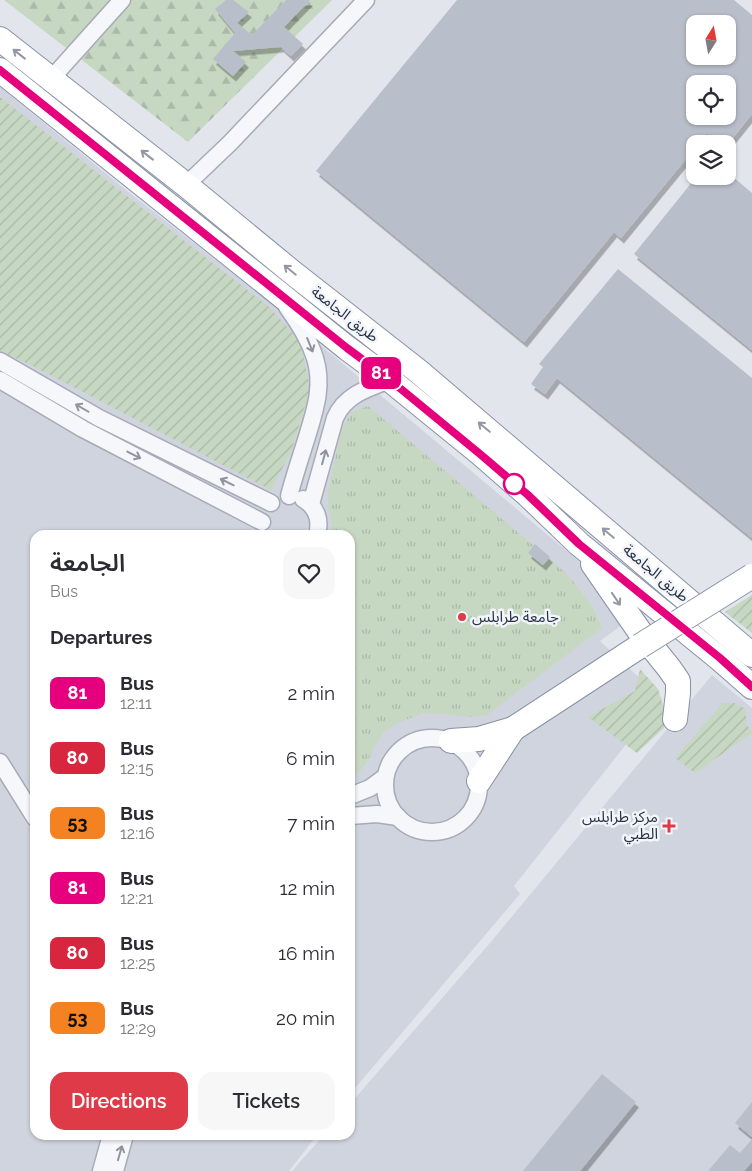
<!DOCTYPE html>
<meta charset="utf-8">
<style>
body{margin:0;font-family:Raleway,"Noto Sans Arabic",sans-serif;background:#f7f7f7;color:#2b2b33;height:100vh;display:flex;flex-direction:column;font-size:19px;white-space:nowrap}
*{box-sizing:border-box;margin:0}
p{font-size:16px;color:#7c7c81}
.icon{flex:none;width:28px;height:28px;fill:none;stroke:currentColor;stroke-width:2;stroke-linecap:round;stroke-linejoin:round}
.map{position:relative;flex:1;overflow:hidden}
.details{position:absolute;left:30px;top:530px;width:325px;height:610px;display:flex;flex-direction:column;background:#fff;border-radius:15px;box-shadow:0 1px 4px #0004}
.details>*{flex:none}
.badge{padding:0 10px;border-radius:8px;font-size:18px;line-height:32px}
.needle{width:32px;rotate:11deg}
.tools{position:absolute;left:686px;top:15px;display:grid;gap:10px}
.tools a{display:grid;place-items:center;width:50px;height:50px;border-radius:10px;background:#fff;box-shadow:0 1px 4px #0004;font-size:25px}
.map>.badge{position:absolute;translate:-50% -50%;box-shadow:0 0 0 2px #fff}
h2{padding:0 20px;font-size:19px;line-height:45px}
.round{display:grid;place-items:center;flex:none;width:52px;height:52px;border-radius:15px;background:#f7f7f7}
.head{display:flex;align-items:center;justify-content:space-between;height:85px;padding:0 20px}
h1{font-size:24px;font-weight:600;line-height:38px}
.primary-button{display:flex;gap:10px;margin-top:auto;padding:10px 20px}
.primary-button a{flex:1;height:58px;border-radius:15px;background:#de3a48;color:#fff;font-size:20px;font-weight:600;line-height:58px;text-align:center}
.primary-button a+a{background:#f7f7f7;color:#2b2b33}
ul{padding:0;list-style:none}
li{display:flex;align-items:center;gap:15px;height:65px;padding:0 20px}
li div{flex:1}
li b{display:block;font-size:19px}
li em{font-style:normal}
li .badge{min-width:55px;font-weight:700;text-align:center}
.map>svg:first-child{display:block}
.built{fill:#d0d4de}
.grass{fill:url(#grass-tufts)}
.forest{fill:url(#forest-firs)}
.garden{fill:url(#garden-furrows)}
.building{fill:#b9becb;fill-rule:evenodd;filter:url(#shadow)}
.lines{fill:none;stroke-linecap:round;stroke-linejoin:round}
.minor-casing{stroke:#a6abb7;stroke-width:19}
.highway-casing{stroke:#8891a5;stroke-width:26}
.minor{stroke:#f6f7fa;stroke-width:16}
.highway{stroke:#fff;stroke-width:24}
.highway-bridge-casing{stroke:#8891a5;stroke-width:26;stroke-linecap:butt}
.highway-bridge{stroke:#fff;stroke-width:24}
.oneway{stroke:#9498a2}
.oneway2{stroke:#8f94a0}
.line-casing{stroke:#fff;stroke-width:11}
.line{stroke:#e6007e;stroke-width:8}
.stop-dot{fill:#fff;stroke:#e6007e;stroke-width:2.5}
.poi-dot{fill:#de3a48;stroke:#f2f5f9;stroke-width:2}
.labels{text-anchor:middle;stroke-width:5;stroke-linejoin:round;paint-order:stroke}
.street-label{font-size:15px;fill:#283146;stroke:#f2f5f9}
.poi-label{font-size:15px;fill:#283146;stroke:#f2f5f9;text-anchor:start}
</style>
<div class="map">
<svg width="752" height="1171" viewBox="0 0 752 1171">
<defs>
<pattern id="grass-tufts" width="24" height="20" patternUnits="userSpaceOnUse" patternTransform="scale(1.25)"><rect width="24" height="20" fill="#c6d7c2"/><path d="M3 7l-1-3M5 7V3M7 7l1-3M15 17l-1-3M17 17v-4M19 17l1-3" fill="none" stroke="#aab9a8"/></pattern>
<pattern id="forest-firs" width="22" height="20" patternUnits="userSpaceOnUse" patternTransform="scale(1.25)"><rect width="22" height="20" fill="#c6d7c2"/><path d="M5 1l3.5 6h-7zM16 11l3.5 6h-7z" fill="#aab9a8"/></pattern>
<pattern id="garden-furrows" width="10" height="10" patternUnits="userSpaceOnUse" patternTransform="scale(1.25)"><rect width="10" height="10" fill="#c6d7c2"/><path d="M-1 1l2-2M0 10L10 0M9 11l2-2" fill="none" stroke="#aab9a8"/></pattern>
<filter id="shadow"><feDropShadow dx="3" dy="5.5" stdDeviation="0" flood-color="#0004"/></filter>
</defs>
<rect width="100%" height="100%" fill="#e2e5ec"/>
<g class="built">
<path d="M0,87l131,107 126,98 323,270 42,63 -22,16 62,58 -148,187 6,8 -170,200v-559h-315v600h282l-28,36h-289z"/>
<path d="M712,675l40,33v463h-460l32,-36h26v-31l140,-161z"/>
</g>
<path class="grass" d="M368,406l198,167 25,31 11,24 -115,87 -18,2 -24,-3 -22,-1 -23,9 -17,10 -17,31 -16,20v-248h-20l2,-9 -4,-20v-14l13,-60 10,-20z"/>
<path class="forest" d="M4,0h328l-144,142z"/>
<g class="garden">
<path d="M0,97l269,210 32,35 9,48 -19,62 -20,38 -240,-125 -31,-14z"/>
<path d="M752,595v38l-27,-21z"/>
<path d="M640,669l18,20 8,26 -2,13 -27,25 -49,-36 47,-26z"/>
<path d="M723,703h11l12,6v14l6,10 -57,40 -20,-15z"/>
</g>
<g class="building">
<path d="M226,0h7l16,12 -12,11 15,12 34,-35h24l-26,27 19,17 -12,12 -10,-9 -48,4 13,11 -13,14 -20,-17 22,-26 -20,-24z"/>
<path d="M457,0h277l18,15v99l-24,30h-8l-13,-11 -9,11h-3v4l-74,90 -7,-6 -90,110 -208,-171zM695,24h33v32h-33zM695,84h33v32h-33z"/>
<path d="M697,176h35l20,17v157l-118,-96z"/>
<path d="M618,269l134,109v160l-195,-160 -12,16 -14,-10 12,-17 -4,-3z"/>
<path d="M535,544l15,13 -7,8 -15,-12z"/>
<path d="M602,1074l34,28 -56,69h-57z"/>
<path d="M752,1102v35l-17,-14z"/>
<path d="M752,1139v23l-8,9h-36l22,-26 10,8z"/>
</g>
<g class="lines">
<defs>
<g id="minor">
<path d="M51,79l71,-79"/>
<path d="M186,185l44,-42 136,-143"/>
<path d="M287,307c12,17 22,32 28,51 9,29 -1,55 -9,82 -6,19 -12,37 -17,56"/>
<path d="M0,361l99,57 172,85"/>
<path d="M0,380l83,49 179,93"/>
<path d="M303,499c14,8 18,21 14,36"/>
<path d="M311,504l24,-86c10,-23 33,-30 55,-38"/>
<circle cx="432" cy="785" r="47"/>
<path d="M0,762l35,56"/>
<path d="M350,796l20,-8 15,-11"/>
<path d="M350,816l27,-2 21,3"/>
<path d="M101,1171l10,-36"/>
<path d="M115,1171l10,-36"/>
</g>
<g id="highway">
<path d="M0,39l186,146 107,88 125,98 334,284"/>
<path d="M0,70l347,278 43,32 91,74 47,41 51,49 141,115 32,28"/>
<path d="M593,564l47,68 29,36 9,13v12l-3,26"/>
<path d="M451,741l28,-2 34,-10 127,-83"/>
<path d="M479,781l34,-52"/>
</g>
</defs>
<use href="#minor" class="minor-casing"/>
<use href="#highway" class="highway-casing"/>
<use href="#minor" class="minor"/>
<use href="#highway" class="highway"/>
<defs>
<path id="highway-bridge" d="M640,646l112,-70"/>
</defs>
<use href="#highway-bridge" class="highway-bridge-casing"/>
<use href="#highway-bridge" class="highway-bridge"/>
</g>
<defs><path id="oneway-shaft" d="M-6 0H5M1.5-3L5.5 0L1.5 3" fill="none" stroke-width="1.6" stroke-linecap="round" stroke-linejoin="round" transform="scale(1.25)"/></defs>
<g class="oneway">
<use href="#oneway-shaft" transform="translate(19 54) rotate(-142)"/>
<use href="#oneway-shaft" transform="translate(147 155) rotate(-142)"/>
<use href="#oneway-shaft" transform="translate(290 270) rotate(-141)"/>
<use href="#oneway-shaft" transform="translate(484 427) rotate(-140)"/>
<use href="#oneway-shaft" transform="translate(608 533) rotate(-140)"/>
<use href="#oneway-shaft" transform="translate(616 599) rotate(56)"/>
</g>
<g class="oneway2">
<use href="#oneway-shaft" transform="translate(310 345) rotate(68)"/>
<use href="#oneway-shaft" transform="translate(82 408) rotate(-150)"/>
<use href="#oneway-shaft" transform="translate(134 455) rotate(27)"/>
<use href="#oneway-shaft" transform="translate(324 457) rotate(-75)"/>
<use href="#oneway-shaft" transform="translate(227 482) rotate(-154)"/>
<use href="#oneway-shaft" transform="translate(120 1153) rotate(-74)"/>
</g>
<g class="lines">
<defs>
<path id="line" d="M0,70l347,278 43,32 90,74 48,41 51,49 141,114 32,29"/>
</defs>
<use href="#line" class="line-casing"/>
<use href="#line" class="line"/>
</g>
<circle class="stop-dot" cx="514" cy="484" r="10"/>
<g class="poi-dot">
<circle cx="462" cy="617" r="5"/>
<path d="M666.5 818.5h5v5h5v5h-5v5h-5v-5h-5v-5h5z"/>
</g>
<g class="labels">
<g class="street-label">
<text transform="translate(345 314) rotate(38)" y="5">طريق الجامعة</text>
<text transform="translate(656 573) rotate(40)" y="5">طريق الجامعة</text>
</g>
<g class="poi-label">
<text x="472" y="622">جامعة طرابلس</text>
<text x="658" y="822" text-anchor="end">مركز طرابلس<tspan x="658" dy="17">الطبي</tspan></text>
</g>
</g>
</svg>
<div class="tools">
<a><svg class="needle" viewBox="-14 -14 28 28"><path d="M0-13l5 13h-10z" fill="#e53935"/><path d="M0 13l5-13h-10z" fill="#7c7c81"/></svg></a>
<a><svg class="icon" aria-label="locate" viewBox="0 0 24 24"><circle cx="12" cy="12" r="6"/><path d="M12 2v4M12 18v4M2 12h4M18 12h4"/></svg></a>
<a><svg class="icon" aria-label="layers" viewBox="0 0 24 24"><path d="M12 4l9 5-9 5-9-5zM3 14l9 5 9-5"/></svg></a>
</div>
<b class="badge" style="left:381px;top:373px;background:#e6007e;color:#fff">81</b>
<section class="details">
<div class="head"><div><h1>الجامعة</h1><p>Bus</p></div><a class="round"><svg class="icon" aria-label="heart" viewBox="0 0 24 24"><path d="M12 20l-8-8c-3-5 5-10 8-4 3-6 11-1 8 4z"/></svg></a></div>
<h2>Departures</h2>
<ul>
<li><span class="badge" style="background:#e6007e;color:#fff">81</span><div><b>Bus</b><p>12:11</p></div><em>2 min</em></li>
<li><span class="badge" style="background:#d7263d;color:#fff">80</span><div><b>Bus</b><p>12:15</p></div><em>6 min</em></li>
<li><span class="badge" style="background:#f58220;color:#111">53</span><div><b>Bus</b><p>12:16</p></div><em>7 min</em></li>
<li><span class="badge" style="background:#e6007e;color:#fff">81</span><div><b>Bus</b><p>12:21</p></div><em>12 min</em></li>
<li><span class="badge" style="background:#d7263d;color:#fff">80</span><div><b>Bus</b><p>12:25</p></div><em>16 min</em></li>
<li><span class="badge" style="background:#f58220;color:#111">53</span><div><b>Bus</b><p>12:29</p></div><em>20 min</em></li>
</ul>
<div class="primary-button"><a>Directions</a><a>Tickets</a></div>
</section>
</div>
